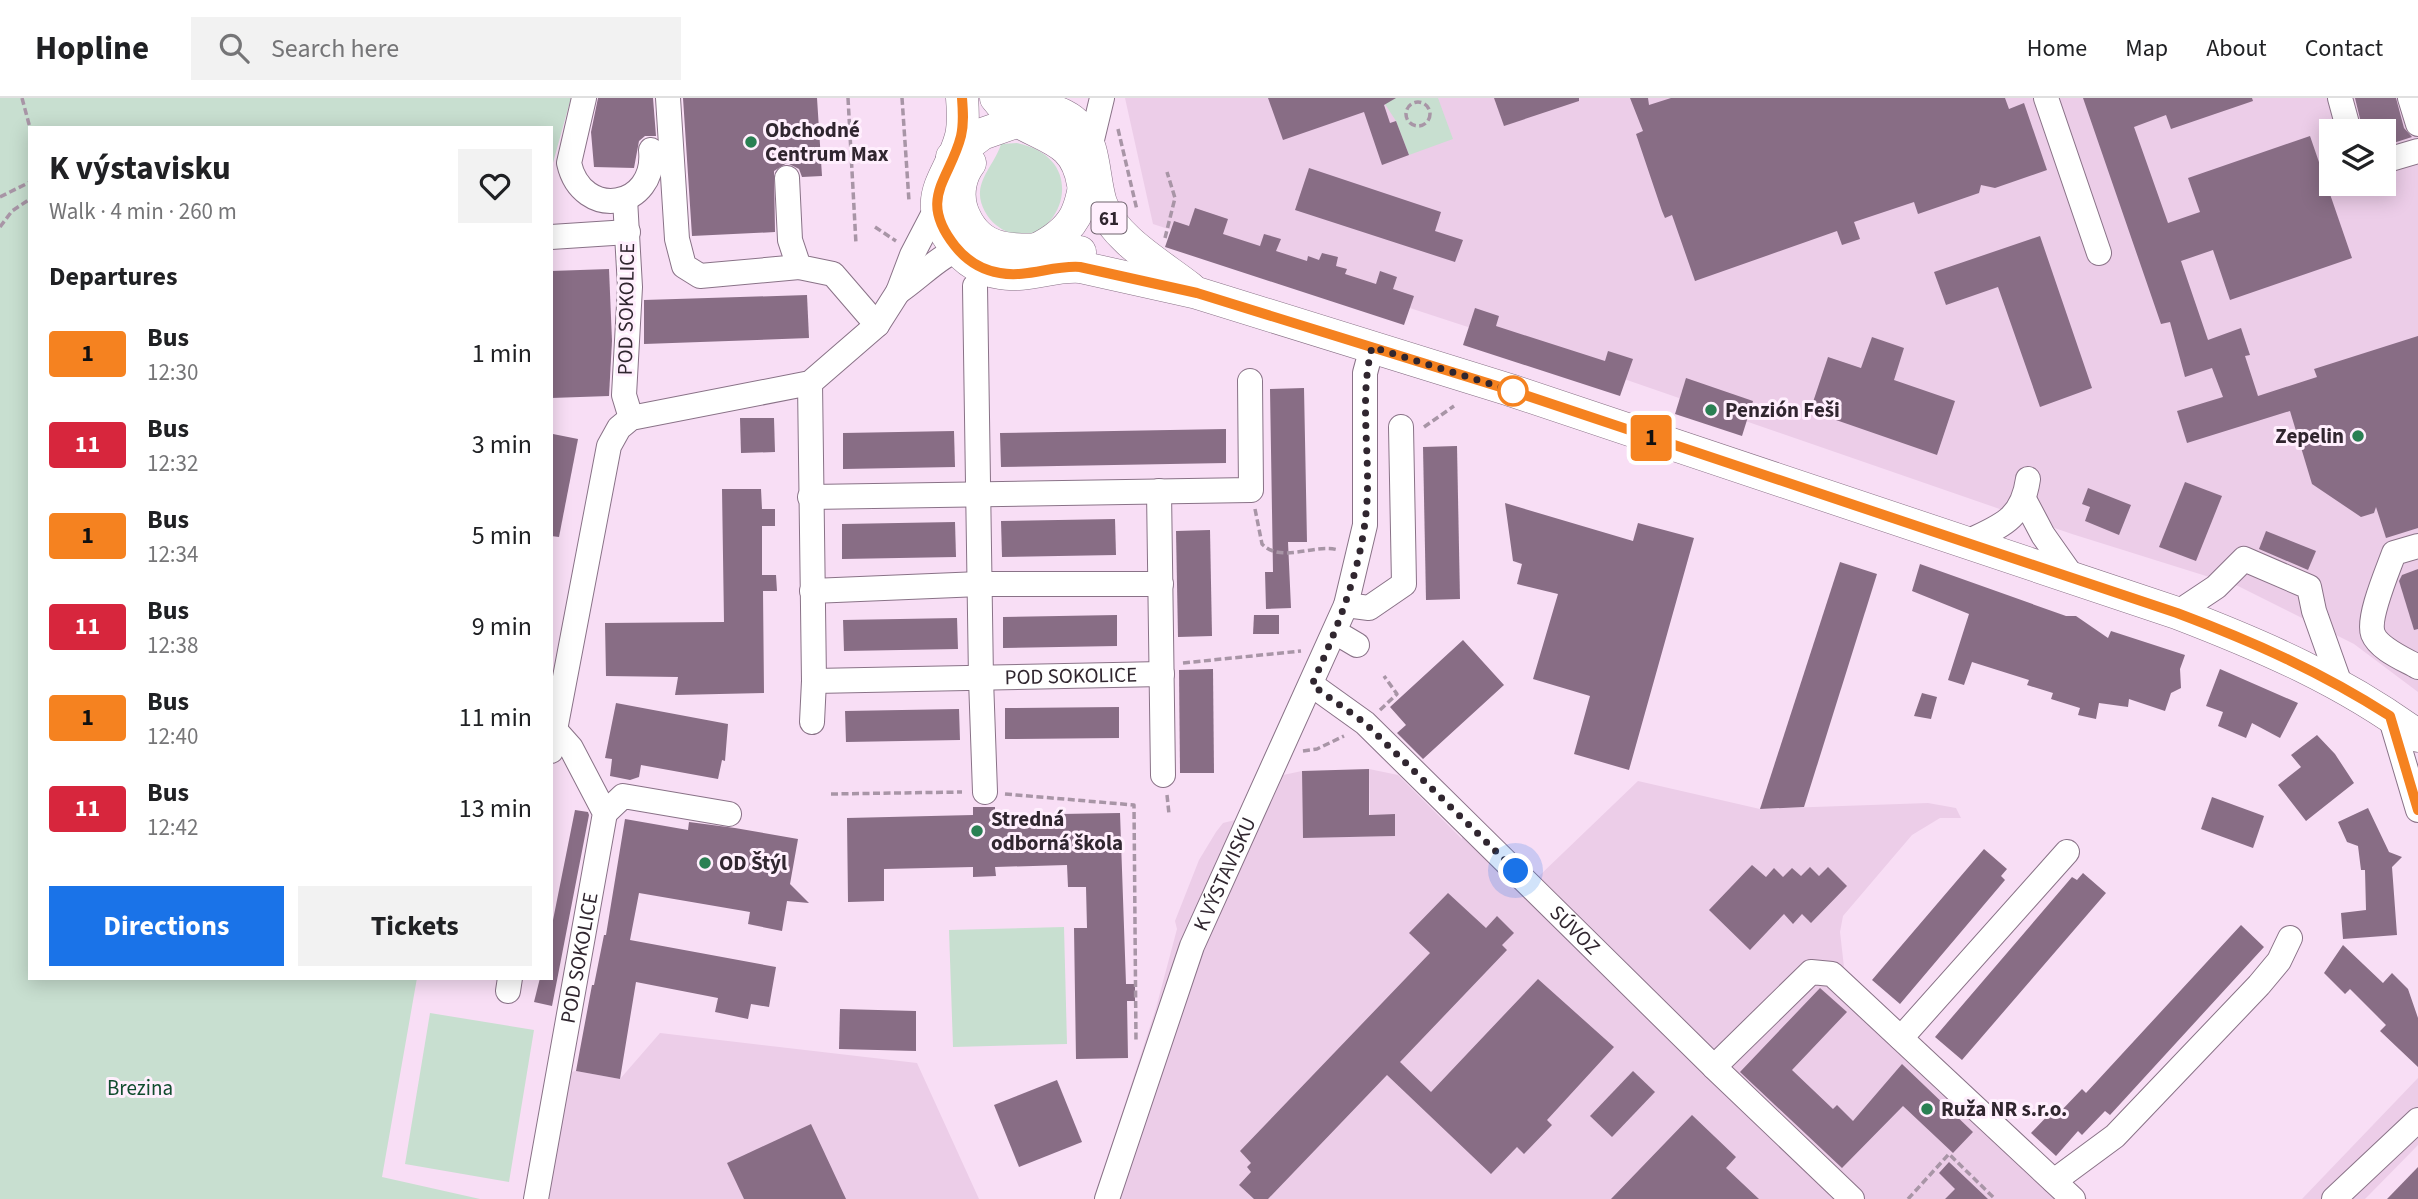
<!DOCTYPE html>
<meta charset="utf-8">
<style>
body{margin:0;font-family:"Source Sans 3",sans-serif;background:#f2f2f2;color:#202124;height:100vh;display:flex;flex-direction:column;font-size:26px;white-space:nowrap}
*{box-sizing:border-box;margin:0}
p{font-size:23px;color:#757577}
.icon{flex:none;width:38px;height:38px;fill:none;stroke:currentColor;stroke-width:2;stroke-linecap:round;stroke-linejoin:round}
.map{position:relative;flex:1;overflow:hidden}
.side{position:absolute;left:28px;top:28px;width:525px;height:854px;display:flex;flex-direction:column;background:#fff;border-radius:0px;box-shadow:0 4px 18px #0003}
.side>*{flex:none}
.badge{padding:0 14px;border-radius:5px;font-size:24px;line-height:46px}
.controls{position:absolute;left:2319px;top:21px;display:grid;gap:14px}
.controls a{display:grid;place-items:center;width:77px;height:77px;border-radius:0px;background:#fff;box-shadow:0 4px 18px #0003;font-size:35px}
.you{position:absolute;width:35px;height:35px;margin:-18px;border:5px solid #fff;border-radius:50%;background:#1a73e8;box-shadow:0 0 0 10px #1a73e833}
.map>.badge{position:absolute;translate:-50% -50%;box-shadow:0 0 0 4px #fff}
h2{padding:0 21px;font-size:26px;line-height:63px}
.round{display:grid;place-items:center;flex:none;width:74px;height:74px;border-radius:0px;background:#f2f2f2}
.headline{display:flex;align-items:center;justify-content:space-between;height:119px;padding:0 21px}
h1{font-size:33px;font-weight:700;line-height:52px}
.action{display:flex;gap:14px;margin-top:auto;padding:14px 21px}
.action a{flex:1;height:80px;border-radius:0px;background:#1a73e8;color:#fff;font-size:28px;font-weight:700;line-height:80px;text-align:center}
.action a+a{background:#f2f2f2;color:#202124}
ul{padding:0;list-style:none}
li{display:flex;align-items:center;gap:21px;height:91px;padding:0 21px}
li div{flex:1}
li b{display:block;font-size:26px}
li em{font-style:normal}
li .badge{min-width:77px;font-weight:700;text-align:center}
header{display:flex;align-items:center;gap:42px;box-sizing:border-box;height:98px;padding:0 35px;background:#fff;border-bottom:2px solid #e0e0e0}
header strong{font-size:33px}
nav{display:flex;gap:38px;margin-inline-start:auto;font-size:24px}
.search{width:490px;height:63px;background:#f2f2f2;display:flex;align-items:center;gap:18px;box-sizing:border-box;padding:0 24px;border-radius:0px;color:#757577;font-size:26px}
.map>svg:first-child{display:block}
.built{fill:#eccde8;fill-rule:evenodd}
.green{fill:#c8dfd0}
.building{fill:#886d85}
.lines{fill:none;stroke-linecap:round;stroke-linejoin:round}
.minor-casing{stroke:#897287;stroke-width:26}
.major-casing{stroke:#897287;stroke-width:33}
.path{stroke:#a895a6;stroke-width:3.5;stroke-dasharray:7 3.5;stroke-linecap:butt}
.minor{stroke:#fff;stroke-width:24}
.major{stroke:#fff;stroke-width:32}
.line-casing{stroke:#fff;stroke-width:16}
.line{stroke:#f58220;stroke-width:10}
.walk{stroke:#30262f;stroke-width:7;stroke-dasharray:0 12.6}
.poi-dot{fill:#2a8053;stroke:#ffeffd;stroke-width:2.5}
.stop-dot{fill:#fff;stroke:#f58220;stroke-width:3.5}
.labels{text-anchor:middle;stroke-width:6;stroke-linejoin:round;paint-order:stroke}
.shield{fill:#ffeffd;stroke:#6e626d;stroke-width:2}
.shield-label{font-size:19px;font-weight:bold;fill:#30262f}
.poi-label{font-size:21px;font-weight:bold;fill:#30262f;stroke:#ffeffd;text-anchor:start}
.street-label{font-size:21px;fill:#30262f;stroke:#ffeffd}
.park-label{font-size:21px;fill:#104c2e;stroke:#ffeffd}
</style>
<header>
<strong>Hopline</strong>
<div class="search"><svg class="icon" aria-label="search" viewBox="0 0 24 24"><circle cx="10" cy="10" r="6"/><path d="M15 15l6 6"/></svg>Search here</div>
<nav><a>Home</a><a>Map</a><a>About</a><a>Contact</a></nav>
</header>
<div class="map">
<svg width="2418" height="1101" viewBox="0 0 2418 1101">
<rect width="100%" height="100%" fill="#f8def5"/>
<g class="built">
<path d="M1125,0h1293v594l-64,-48 -116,-58 -166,-52 -497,-172 -422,-138zM2331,33h53v53h-53z"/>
<path d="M1369,671l29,6 64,64v-19l23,11 54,45 99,-95 122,28 168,-6 28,5 5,10h-21l-28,17 -69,81 -3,16 4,35 244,232h-994l62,-191 21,-79 -2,-8 24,-61 17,-28 7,-9 12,-3 20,-39 47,-10 1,67 92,-2 -1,-22 -24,1z"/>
<path d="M660,935l257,30 62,136h-447l30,-126 14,-2 44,8z"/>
<path d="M2418,980v67l-53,54h-63z"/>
</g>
<g class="green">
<path d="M0,0h571l-20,72v-42h-521v850h387l-35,199 98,22h-480z"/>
<path d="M1381,0h57l15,41 -44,16 -13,-34z"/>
<path d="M1017,45c86,18 32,124 -21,82 -9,-7 -17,-21 -16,-33 1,-17 16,-31 21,-48z"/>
<path d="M1064,829l3,117 -114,3 -4,-117z"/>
<path d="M430,915l104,17 -25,152 -104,-18z"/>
</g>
<g class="building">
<path d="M598,0h55l3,38h-11l-6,5 -5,27 -40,-1 -3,-35z"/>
<path d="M683,0h134l5,78 -20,1 -3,-8 -12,-6 -13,8 1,61 -83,4z"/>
<path d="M1268,0h128l-12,7 6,18 6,-2 13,34 -27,10 -18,-53 -81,28z"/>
<path d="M1494,0h85v3l-75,25z"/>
<path d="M1630,0h18l1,7 22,-7h334l4,11 15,-6 23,67 -52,18 -14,-3 -2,8 -61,21 -4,-12 -60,20 6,17 -18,6 -5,-14 -142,50 -23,-66 -7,3 -3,-7 -26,-77 7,-3z"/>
<path d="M2083,0h169l1,3 -82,28 -5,-14 -32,12 34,96 32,-11 -12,-34 122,-42 42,122 -122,42 -17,-50 -32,11 27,79 33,-12 9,27 -5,1 13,40 59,-19 -3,-8 104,-33v192l-32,10 -10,-31 -2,6 -13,4 -49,-33 -22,-73 -103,32 -10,-32 46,-14 -11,-29 -27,9 -15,-55 -9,2z"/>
<path d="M2355,0h41l8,30 8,9 -28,9v-15h-21z"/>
<path d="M1309,70l132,44 -6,19 28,9 -8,22 -160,-52z"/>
<path d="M1195,110l33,11 -5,15 37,12 4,-12 17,5 -5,12 31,10 1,-5 11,4 3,-7 16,4 -2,9 11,3 -2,5 31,10 4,-13 17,6 -4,12 21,7 -10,29 -239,-78 9,-26 15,5z"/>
<path d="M2040,138l52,152 -52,19 -42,-120 -52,18 -12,-33z"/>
<path d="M609,171l3,72 -3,55 -58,2v-127z"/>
<path d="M807,197l2,43 -165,6v-44z"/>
<path d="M1475,210l24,8 -3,10 109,35 3,-10 25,8 -13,37 -157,-51z"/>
<path d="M1872,239l32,11 -10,32 61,21 -18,54 -127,-44 18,-54 33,11z"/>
<path d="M1686,280l67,23 -11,35 -67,-22z"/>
<path d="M1304,290l3,154h-19l3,66 -25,1 -1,-37h8l-3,-183z"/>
<path d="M740,320h34l1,34 -34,1z"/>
<path d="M1226,331v34l-225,4 -1,-34z"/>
<path d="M954,333l1,36 -112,2v-36z"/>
<path d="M553,336l25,5 -19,98 -8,-1z"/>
<path d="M1457,348l3,153 -34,1 -3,-153z"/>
<path d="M2185,384l37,14 -26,65 -37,-14z"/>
<path d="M2088,390l43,17 -12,30 -34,-14 5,-14 -8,-3z"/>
<path d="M722,391h39l1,20h13v17h-13v49h14l1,16h-14l1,102 -89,2 3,-18 -72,-1 -1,-53 119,-1z"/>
<path d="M1505,405l128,38 5,-18 56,15 -65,232 -55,-16 16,-58 -57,-17 25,-85 -41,-10 5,-20 -9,-3z"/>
<path d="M1115,421l1,36 -114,2 -1,-36z"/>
<path d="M955,424l1,35 -114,2v-35z"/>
<path d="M1210,432l2,106 -34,1 -2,-106z"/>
<path d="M2266,433l50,20 -8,19 -49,-21z"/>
<path d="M1840,464l37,12 -73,233 -44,2z"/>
<path d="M1920,466l146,52h10l32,22 3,-7 74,24 -5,14 1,19 -10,5 -6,18 -36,-12 -1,8 -29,-4 -3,16 -18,-4 2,-7 -29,-9 2,-6 -26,-8 2,-5 -57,-18 -8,23 -16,-5 21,-66 -57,-23z"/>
<path d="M2418,471v60l-4,1 -15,-49 3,-6z"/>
<path d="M1117,517v31l-114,2v-31z"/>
<path d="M1254,517h25v19h-26z"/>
<path d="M957,520l1,31 -114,2 -1,-31z"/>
<path d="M1463,542l41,45 -81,74 -26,-26 9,-8 -16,-18z"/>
<path d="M1213,571l1,104h-34l-1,-103z"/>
<path d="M2220,571l78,34 -18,35 -28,-15 -6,15 -28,-12 5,-14 -17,-6z"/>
<path d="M1922,595l15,4 -6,22 -17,-3z"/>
<path d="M616,605l112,21 -3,37 -3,-1 -4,19 -77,-14 -2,12 -9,3 -20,-4 2,-17 -7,-1z"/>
<path d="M1119,609v31l-114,1v-31z"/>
<path d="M959,611l1,31 -114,2 -1,-31z"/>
<path d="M2317,637l18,19 19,29 -48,38 -28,-36 23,-18 -10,-12z"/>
<path d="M1369,671v46l26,-1v22l-92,2 -1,-67z"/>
<path d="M2212,699l52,19 -11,32 -52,-19z"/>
<path d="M973,709h22v8l125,-2 6,171h9v17h-8l1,57 -52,1 -2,-131h13l-1,-41h-18l-1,-22 -72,2 1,9 -23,1v-10l-89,2v32l-36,1 -1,-84 126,-3z"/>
<path d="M2368,710l21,44 13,5 -10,10 5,68 -54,4 -2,-26 25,-3 -1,-40h-4l-3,-24 -11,-4 -9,-20z"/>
<path d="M575,712l13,2 1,3 -37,191 -18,-4 6,-24h11v-48z"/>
<path d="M625,721l63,11 1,-8 46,6 63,11 -8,45 19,19 -22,-2 -5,30 -34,-7 2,-12 -111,-19 -9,47 146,27 -7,40 -18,-3 -3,15 -33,-7 3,-14 -82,-16 -16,97 -44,-8 16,-86h2l10,-50h2z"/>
<path d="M1984,751l23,20 -6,7 4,4 -105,124 -28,-24z"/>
<path d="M1752,767l14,12 8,-9 9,9 9,-9 9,8 9,-9 9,9 9,-9 19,19 -36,37 -9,-9 -9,10 -9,-10 -34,36 -41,-40z"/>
<path d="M2083,775l23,20 -144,167 -27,-23 137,-160 5,3z"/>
<path d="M1448,795l38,35 11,-12 17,17 -12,12 5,5 -107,112 31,30 107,-113 76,68 -67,73 5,5 -28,29 -7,-7 -26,27 -104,-99 -119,124h-14l-15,-14 12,-13 -4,-5 4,-4 -11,-12 190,-198 -21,-20z"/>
<path d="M2241,827l23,22 -154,168 -5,-4 -23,24 -4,-4 -22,25 -25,-23 23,-24 5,4 23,-24 4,4z"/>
<path d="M2343,847l40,38 9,-10 16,16 10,29v49l-38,-36 6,-6 -36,-36 -5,5 -21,-21z"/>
<path d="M1820,890l27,24 -55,58 41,39 4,-4 16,16 49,-57 71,68 -20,21 -50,-47 -61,62 -102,-96z"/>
<path d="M840,911l76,2v40l-77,-2z"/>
<path d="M1633,973l22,21 -43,45 -22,-21z"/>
<path d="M1057,982l25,62 -63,25 -25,-62z"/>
<path d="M1692,1017l44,42 -10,11 33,31h-148z"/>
<path d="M811,1026l35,75h-102l-17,-36z"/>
<path d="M1949,1064l39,37h-43l10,-10 -16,-16z"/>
<path d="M2418,1069v32h-31z"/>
</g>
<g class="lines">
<defs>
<g id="minor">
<path d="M584,0l-15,65c13,58 88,46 82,-13"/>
<path d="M668,0l9,141 7,27 16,10 99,-9"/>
<path d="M2046,0l53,155"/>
<path d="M2340,0l9,33"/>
<path d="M2410,0l8,26"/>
<path d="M1090,50l12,-50"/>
<path d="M2384,63l34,-10"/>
<path d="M787,80l3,62 9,27 34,7 44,51"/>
<path d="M625,101l5,88 -6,108 7,23"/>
<path d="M551,139l77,-5"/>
<path d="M975,188l6,393 4,113"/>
<path d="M898,194c25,-17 45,-41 75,-48"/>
<path d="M810,285l4,298 -2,41"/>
<path d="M1159,393l4,284"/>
<path d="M810,399l441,-7 -1,-109"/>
<path d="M2025,403l18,34 31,44"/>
<path d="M1965,445c35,-17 57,-22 63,-64"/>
<path d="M2418,448l-24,7c-6,17 -27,65 -21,81 6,15 31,25 45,33"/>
<path d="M812,493l168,-7h181"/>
<path d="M1346,507l23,3 35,-24 -3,-157"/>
<path d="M2177,515l39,-26 28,-28 65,28 5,24 26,73"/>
<path d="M1335,534l22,13"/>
<path id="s1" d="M814,583l348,-7"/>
<path id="s2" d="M1312,587l53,38 349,344 97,-95 21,2 241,225"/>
<path d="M2390,618l28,94"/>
<path d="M551,653l58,-305 10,-18 12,-10 179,-35 67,-58 21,-33 14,-37 25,-48"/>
<path d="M605,715l18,-17 106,18"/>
<path d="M508,893l2,-13"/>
<path d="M1901,940l166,-186"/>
<path d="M1714,969l138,132"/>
<path d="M2054,1083l61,-45 144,-151 20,-24 11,-23"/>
<path id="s3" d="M536,1101l69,-386 -34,-65 -16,-18"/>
<path id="s4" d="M1107,1101l85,-253 154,-341 19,-80v-152l7,-26"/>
<path d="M2334,1101l84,-79"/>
</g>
<g id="major">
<path d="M962,0c1,12 2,25 -1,38 -11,44 -45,61 -6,110 11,15 26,24 45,27 27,5 53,-8 80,-6l117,26 313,97 667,223c86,33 167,68 241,123"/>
<path d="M996,0c7,8 14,18 23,24 32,18 57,20 64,62"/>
<path d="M1026,0c15,12 38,12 52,28 18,20 15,52 23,77 13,36 60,62 89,85"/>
<path d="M952,59l30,-23 37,-13"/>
<path d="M970,65c-10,13 -13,31 -8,47 21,58 74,32 118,42"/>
<path d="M1037,151c40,-20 45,-40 50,-82"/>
</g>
</defs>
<use href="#minor" class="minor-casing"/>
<use href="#major" class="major-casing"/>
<g class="path">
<path d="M22,0l8,30"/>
<path d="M848,0l8,146"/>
<path d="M902,0l7,103"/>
<circle cx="1418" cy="16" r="12"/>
<path d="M1118,31l19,81"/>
<path d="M0,99l30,-15"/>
<path d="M0,129l12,-16 18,-12"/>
<path d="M875,129l21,14"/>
<path d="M1165,140l10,-40 -8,-26"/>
<path d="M1424,329l30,-21"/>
<path d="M1255,411l7,35c19,20 53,-1 76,6"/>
<path d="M1183,565l118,-12"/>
<path d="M1380,612l17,-16 -13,-18"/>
<path d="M1303,653l14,-2 27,-13"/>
<path d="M831,696l131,-2"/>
<path d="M1005,696l129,11 2,237"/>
<path d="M1167,697l2,19"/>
<path d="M1908,1101l41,-45 46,45"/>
</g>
<use href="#minor" class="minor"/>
<use href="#major" class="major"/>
</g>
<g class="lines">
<defs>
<path id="line" d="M962,0c1,13 2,25 -1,38 -11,44 -44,62 -6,110 12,15 26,24 45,27 27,5 53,-8 80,-6l117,26 313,97 667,223c77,29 144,59 213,103l28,94"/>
</defs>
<use href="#line" class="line-casing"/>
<use href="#line" class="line"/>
<path class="walk" d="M1513,293l-141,-44c-13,51 -2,103 -5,154 -4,66 -29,125 -55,184l53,38 151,148"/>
</g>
<g class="poi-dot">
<circle cx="751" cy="44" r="7"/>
<circle cx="1711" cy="312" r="7"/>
<circle cx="2358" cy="338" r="7"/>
<circle cx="977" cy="733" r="7"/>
<circle cx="705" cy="765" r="7"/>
<circle cx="1927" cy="1011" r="7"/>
</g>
<circle class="stop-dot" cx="1513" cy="293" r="14"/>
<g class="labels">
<rect class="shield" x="1091.5" y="104.5" width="35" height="31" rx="5"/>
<g class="shield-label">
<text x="1109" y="127">61</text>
</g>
<g class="poi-label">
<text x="765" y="39">Obchodné<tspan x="765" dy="24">Centrum Max</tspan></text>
<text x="1725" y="319">Penzión Feši</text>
<text x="2344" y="345" text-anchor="end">Zepelin</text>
<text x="991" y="728">Stredná<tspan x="991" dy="24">odborná škola</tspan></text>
<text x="719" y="772">OD Štýl</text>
<text x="1941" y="1018">Ruža NR s.r.o.</text>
</g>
<g class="street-label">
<text transform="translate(626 211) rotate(-89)" y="7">POD SOKOLICE</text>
<text dy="7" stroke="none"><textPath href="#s1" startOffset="257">POD SOKOLICE</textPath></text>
<text dy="7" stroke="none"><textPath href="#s4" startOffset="346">K VÝSTAVISKU</textPath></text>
<text dy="7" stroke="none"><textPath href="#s2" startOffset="360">SÚVOZ</textPath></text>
<text dy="7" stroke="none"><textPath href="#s3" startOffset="245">POD SOKOLICE</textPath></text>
</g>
<g class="park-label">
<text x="140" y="997">Brezina</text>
</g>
</g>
</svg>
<div class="controls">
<a><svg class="icon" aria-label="layers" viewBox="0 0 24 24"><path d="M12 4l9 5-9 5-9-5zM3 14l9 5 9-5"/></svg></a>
</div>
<div class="you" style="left:1516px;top:773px"></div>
<b class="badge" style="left:1651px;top:340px;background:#f58220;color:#111">1</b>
<section class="side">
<div class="headline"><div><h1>K výstavisku</h1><p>Walk · 4 min · 260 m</p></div><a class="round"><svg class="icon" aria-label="heart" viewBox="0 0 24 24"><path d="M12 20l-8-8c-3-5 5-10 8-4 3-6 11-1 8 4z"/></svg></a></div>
<h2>Departures</h2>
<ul>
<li><span class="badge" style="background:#f58220;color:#111">1</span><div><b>Bus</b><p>12:30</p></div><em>1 min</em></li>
<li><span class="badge" style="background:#d7263d;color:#fff">11</span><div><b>Bus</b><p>12:32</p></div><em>3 min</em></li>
<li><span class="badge" style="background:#f58220;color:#111">1</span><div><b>Bus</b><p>12:34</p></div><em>5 min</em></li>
<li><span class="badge" style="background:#d7263d;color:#fff">11</span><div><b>Bus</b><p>12:38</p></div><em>9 min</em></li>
<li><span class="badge" style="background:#f58220;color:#111">1</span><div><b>Bus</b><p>12:40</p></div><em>11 min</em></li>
<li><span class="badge" style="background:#d7263d;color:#fff">11</span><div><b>Bus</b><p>12:42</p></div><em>13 min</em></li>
</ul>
<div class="action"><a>Directions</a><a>Tickets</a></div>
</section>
</div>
